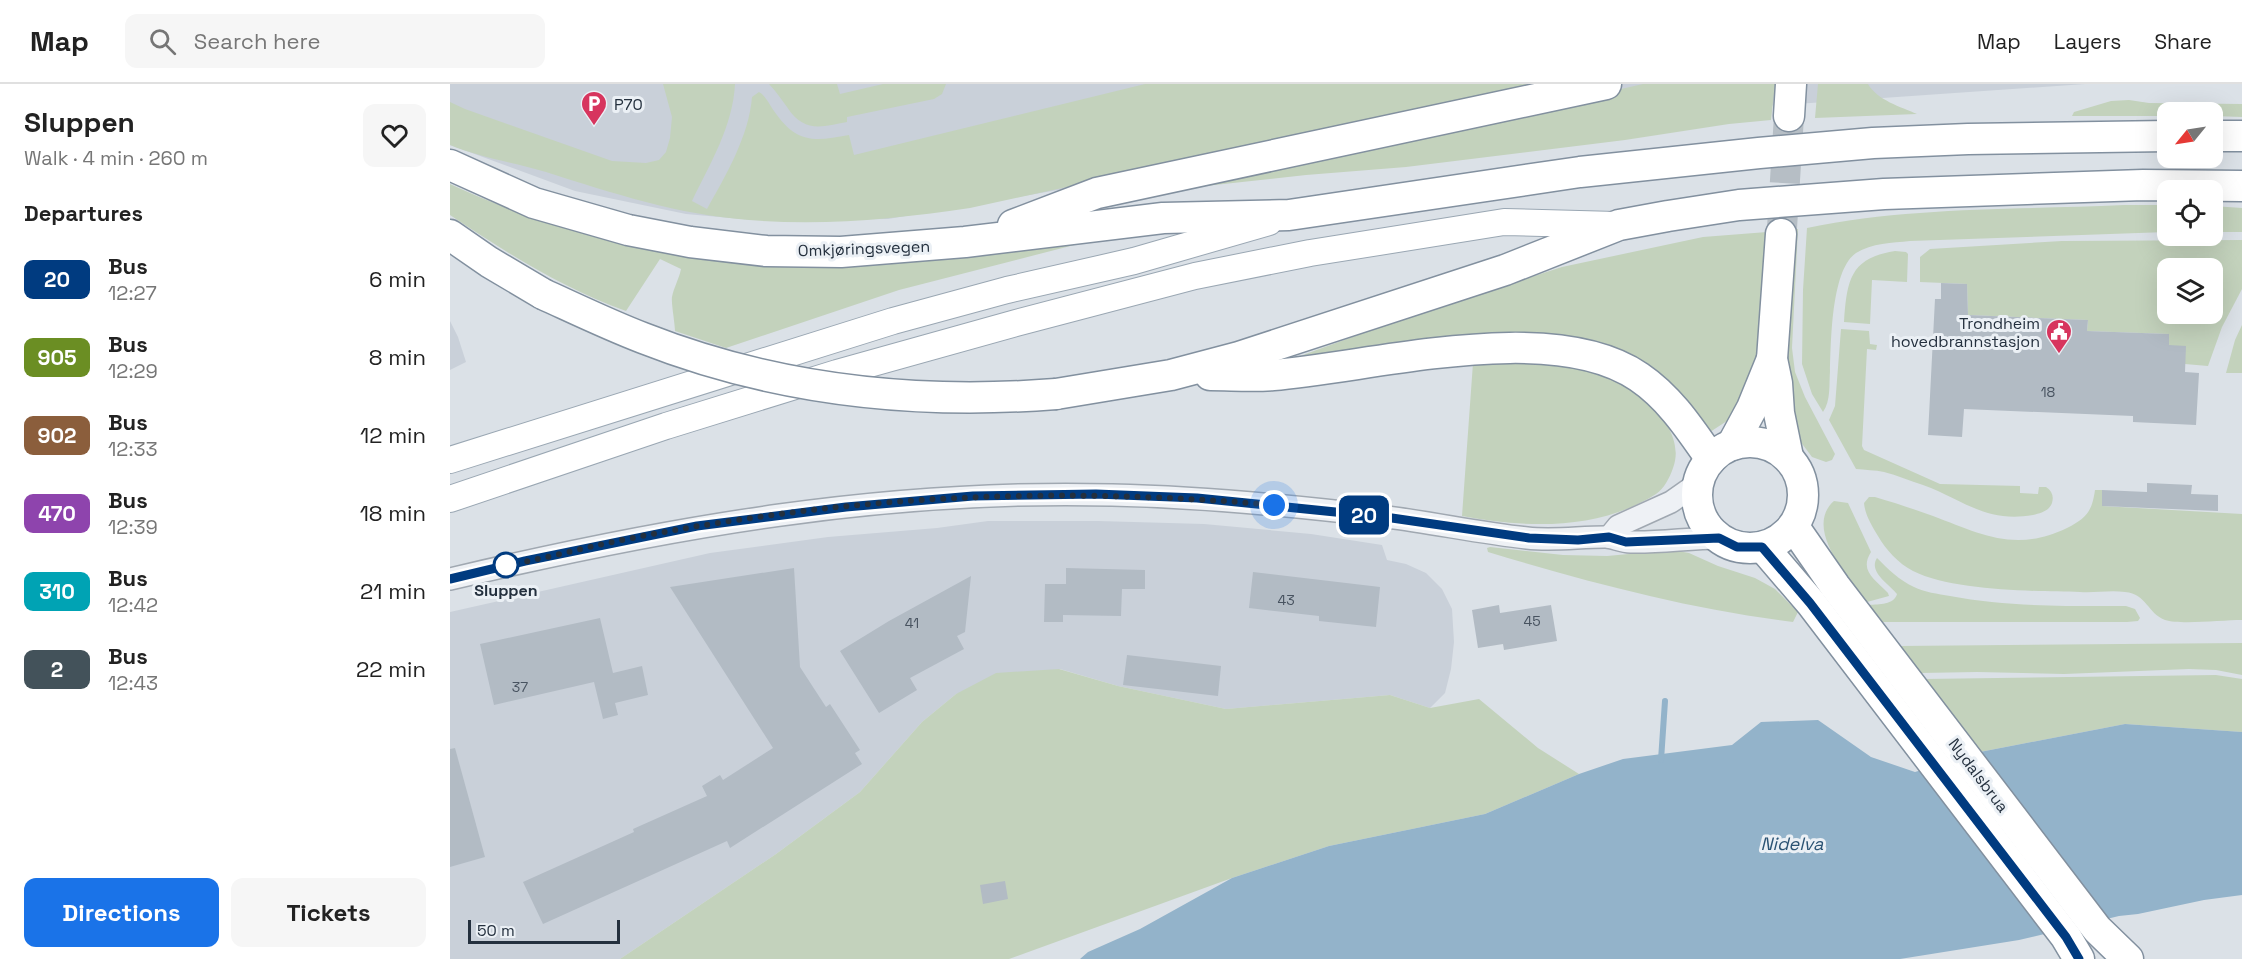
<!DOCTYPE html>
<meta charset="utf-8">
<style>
body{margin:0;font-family:"Space Grotesk",sans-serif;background:#f6f6f6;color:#222;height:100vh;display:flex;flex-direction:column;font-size:22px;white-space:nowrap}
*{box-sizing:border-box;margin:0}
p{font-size:20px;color:#767676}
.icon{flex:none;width:33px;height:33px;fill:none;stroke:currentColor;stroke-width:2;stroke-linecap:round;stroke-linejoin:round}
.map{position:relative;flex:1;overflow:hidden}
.drawer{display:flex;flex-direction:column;background:#fff;width:450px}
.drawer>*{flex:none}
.badge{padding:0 12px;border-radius:9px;font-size:21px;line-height:39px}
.needle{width:39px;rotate:240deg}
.buttons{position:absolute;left:1707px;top:18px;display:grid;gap:12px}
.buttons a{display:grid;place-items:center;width:66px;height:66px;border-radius:12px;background:#fff;box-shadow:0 6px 24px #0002;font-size:30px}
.scale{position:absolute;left:18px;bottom:15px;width:152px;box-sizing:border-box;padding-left:6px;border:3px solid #24303e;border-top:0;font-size:16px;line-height:21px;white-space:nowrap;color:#24303e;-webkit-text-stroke:4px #ebf0f5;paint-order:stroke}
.you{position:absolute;width:30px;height:30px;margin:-15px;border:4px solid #fff;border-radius:50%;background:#1a73e8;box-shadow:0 0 0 9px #1a73e833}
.map>.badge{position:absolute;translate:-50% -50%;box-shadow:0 0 0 3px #fff}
h2{padding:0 24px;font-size:22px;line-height:54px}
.round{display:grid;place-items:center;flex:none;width:63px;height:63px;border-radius:12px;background:#f6f6f6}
.overview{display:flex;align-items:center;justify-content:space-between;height:102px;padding:0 24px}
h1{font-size:28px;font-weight:800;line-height:45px}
.primary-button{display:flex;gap:12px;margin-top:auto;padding:12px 24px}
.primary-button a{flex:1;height:69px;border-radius:12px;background:#1a73e8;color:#fff;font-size:24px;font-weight:800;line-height:69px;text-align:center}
.primary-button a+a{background:#f6f6f6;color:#222}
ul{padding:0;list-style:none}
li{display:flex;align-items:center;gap:18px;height:78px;padding:0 24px}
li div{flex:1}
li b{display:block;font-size:22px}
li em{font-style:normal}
li .badge{min-width:66px;font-weight:700;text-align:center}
header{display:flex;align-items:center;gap:36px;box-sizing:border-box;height:84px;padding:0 30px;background:#fff;border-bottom:2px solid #e0e0e0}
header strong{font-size:28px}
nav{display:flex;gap:33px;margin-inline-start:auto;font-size:21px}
.search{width:420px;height:54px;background:#f6f6f6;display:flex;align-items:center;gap:15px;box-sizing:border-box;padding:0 21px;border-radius:12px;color:#767676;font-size:22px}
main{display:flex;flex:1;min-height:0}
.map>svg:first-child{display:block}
.built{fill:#c9d0d9}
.green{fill:#c3d2bc;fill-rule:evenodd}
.water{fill:#93b3ca}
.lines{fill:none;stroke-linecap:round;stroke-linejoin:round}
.stream{stroke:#93b3ca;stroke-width:6}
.building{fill:#b2bbc4}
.highway-tunnel{stroke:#b6bec5;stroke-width:30;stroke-dasharray:30 15;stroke-linecap:butt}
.minor-casing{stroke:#a0a8b1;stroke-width:24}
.major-casing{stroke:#9aa7b3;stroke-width:28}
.highway-casing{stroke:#82909f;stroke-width:33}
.minor{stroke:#eef1f5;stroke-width:21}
.major{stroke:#fff;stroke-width:26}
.highway{stroke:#fff;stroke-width:30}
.highway-bridge-casing{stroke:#82909f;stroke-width:33;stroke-linecap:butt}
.highway-bridge{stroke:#fff;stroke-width:30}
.line-casing{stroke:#fff;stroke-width:14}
.line{stroke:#003b80;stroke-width:9}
.walk{stroke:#24303e;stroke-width:6;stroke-dasharray:0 10.8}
.stop-dot{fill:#fff;stroke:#003b80;stroke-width:3}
.labels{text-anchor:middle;stroke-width:6;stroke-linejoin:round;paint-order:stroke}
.number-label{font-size:14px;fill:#485360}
.poi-label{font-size:16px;fill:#24303e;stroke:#ebf0f5;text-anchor:start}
.street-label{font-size:16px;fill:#24303e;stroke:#ebf0f5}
.stop-label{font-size:16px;font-weight:bold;fill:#24303e;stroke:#ebf0f5}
.water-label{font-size:18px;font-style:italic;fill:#2c5474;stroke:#ebf0f5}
</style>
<header>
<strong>Map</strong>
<div class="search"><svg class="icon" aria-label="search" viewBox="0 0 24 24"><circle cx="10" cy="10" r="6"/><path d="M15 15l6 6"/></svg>Search here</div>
<nav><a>Map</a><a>Layers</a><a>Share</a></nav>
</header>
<main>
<section class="drawer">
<div class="overview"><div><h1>Sluppen</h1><p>Walk · 4 min · 260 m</p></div><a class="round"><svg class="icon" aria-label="heart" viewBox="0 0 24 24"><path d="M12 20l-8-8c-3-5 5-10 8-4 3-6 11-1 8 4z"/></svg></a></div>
<h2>Departures</h2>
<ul>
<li><span class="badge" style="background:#003b80;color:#fff">20</span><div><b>Bus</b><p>12:27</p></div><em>6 min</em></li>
<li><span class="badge" style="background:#6b8e23;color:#fff">905</span><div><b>Bus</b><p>12:29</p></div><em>8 min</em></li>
<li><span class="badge" style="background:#8b5e3c;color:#fff">902</span><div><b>Bus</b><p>12:33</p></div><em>12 min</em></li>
<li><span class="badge" style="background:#8e44ad;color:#fff">470</span><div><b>Bus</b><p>12:39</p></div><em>18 min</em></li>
<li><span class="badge" style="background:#00a3b4;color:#fff">310</span><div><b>Bus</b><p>12:42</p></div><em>21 min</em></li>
<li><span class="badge" style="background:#43525a;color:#fff">2</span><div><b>Bus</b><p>12:43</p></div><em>22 min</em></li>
</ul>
<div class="primary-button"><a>Directions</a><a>Tickets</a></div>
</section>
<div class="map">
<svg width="1792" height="875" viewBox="0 0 1792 875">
<rect width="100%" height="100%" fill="#dbe1e7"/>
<g class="built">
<path d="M0,0h1635l-784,54 -214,47 -199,34 -135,1 -67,-6 -111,-23 -122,-45 -3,-1z"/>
<path d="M0,237l8,16 8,25 -16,8z"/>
<path d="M538,437h110l106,3 107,10 71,11 5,15 19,4 20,9 16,16 10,20 2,33 -3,27 -6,24 -15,15 -40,-13 -164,14 -108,-23 -58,-17 -104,25 -34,28 -62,70 -84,62 -156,105h-170v-347l260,-59 118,-16 109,-9z"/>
</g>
<g class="green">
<path d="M213,0h72c-2,42 -25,80 -43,117l15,8c19,-34 42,-73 45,-112l7,-5c7,4 10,12 15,19 22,32 39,31 75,24l5,20 291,-71h398l-573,124c-74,11 -146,18 -221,12 -70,-5 -137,-27 -203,-48 -30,-9 -68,-15 -96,-27v-43l15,7 147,52 34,2 13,-3 7,-8 4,-14 2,-21z"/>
<path d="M319,0h68l3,10 43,-10h63l-4,10 -8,5 -87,18v5c-26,5 -43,11 -60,-15 -6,-8 -11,-16 -18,-23z"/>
<path d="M1193,0h132l-4,36 -42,4 -104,16 -219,27 -100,8 -119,13z"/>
<path d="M1368,0h50c9,16 33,23 49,30l-102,4z"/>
<path d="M1679,16l20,3 93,1v13l-29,-1 -1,-4h-44l-1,4h-95l2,-4 37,-11z"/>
<path d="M0,100c131,60 266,89 410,82 74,-3 148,-19 222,-23l-183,47 -173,58 -51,-17c0,-7 -4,-29 -3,-34 2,-10 7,-18 9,-28l-21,-10 -34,52c-64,-23 -119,-58 -176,-96z"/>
<path d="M1674,121h43v27l-257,9c-18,2 -38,2 -54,12 -25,17 -25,89 -26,118 -1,13 1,30 -7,41l-11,-18 -10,-30 1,-74 4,-62c104,-22 212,-18 317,-23z"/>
<path d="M1763,122l29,2v24h-29z"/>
<path d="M1348,145l-6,119 3,24 10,25 30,57 -3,6 -6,2 -14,-5 -15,-20 -12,-44 6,-163z"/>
<path d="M1317,148l-9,132 -25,53 -23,15c-26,-41 -48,-58 -91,-81l-349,16 140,-51 152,-49 141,-30z"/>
<path d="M1792,156v49l-20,38 -14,39 -23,-2 -16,-19v-11l-82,-3 1,-11 -120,-5 -1,-31 -47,-2v-25l10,-8 132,-8zM1718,184h44v46h-44z"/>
<path d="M1445,167l11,1 2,2 -1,28 -35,-2 -2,44 -26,-2c3,-40 5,-64 51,-71z"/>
<path d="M1792,241v48h-16l9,-33z"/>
<path d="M1391,245l28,2 1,13 7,1 -1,5 -9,-1 -5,97 2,4 76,34 80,2v7l18,1 1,-7h7c6,4 8,9 6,16 -3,8 -11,10 -19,12 -48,8 -69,-15 -110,-30 -13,-4 -26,-10 -39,-13 -9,-2 -19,-2 -28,-3l-27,-49 6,-14z"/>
<path d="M1023,279c39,0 76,-2 113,7 38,9 104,52 87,98 -3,9 -9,21 -17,26 -58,37 -130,34 -194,22z"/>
<path d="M1645,406h7v16l140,8v106c-19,0 -62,5 -77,0 -18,-7 -18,-26 -40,-28 -15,-2 -30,1 -45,0 -46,-1 -127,-1 -167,-21 -15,-8 -27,-21 -35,-35 -6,-10 -13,-21 -14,-33l5,-6h6c20,6 39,12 58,19 48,18 82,37 134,12 20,-10 25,-17 28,-38z"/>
<path d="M1384,417l14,2 23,49c-12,19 4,27 17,41l1,3 -22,6c-18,-23 -64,-74 -33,-101z"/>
<path d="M1040,463l73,8 44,1 65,-6 17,3 29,13 37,12 20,11 23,23 -5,10c-104,-13 -205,-40 -305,-70l-1,-4z"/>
<path d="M1427,474c11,11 22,22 37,29 10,5 24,7 36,9 57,11 118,10 176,10l9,3 5,9 -2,3 -11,1h-245l-13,-17c10,-1 25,0 28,-11 -8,-10 -29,-22 -20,-36z"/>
<path d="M1792,559v32l-26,-5 -27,-1 -125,5 -87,-2 -57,1 -21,-27z"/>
<path d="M609,585l59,17 108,23 164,-14 40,13 49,-9 59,49 41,26 -94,40 -156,32 -97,32 -223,81h-389l156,-105 84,-62 62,-70 34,-28 40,-21z"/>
<path d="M1766,591l26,4v53l-117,-8 -145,28 -56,-73z"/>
</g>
<path class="water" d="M1368,636l53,37 44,15 65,-20 145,-28 117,8v163l-38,5 -66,14 -19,2 -100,24 -119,19h-820l8,-7 52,-23 92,-51 97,-32 156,-32 94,-40 44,-15 109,-14 29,-23z"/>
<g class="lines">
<path class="stream" d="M1211,676l4,-59"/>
</g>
<g class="building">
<path d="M1491,199l26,1 1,31 120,5 -1,11 82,3v11l17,1 -1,26 14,1 -3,52 -63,-3v-6l-169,-7 -2,28 -34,-2 7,-136h6z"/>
<path d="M1697,399l45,2 -1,9 27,1v16l-116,-5v-16l45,2z"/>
<path d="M344,484l6,99 26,40 4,-3 30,46 -5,3 7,11 -132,84 -3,-7 -184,83 -20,-42 111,-50 -1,-3 74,-33 -5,-10 18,-11 3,5 50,-32 -103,-161z"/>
<path d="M616,484l79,2v19h-23l-1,27 -58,-1v7h-19l1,-38h21z"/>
<path d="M803,488l127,15 -4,40 -57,-6v-5l-70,-8z"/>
<path d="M521,492l-6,56 -8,4 7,13 -54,29 7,12 -38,23 -39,-62 49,-30z"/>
<path d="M1049,521l1,8 51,-8 6,36 -53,9 -1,-6 -25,4 -6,-38z"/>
<path d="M150,534l13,55 29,-7 6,29 -33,8 3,12 -15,4 -9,-37 -100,23 -14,-61z"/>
<path d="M677,571l94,11 -3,30 -95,-11z"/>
<path d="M5,664l30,109 -35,10v-118z"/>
<path d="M555,797l3,18 -25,5 -3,-19z"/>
</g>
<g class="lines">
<path class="highway-tunnel" d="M1332,144l7,-112"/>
<defs>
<g id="minor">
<path d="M1159,453l9,-11 53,-24 27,-19"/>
<path d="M0,495c219,-52 436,-90 662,-84 92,2 184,11 275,22 47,6 94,16 140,21 26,3 52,-1 78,-1 8,0 16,5 25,5 29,1 60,-4 89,-4"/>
</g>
<g id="major">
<path d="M0,376l443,-139 114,-31 127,-29 135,-39"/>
<path d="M0,415l216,-73 171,-53 179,-50 179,-47 115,-23 194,-31 112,3"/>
</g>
<g id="highway">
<path d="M1339,32l2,-32"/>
<path d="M1762,52h30"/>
<path d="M0,81l84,38 94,27 62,12 76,9 75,1 124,-10 198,-24 126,-3 291,-43 179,-19 114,-10 95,-4 200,-3"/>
<path d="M563,141l84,-32 509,-109"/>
<path d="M1331,150l-9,125 5,24 2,30 9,44"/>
<path d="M0,151l39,27 54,32"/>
<path d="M760,291c21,0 43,2 63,0 101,-8 279,-58 366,2 31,21 51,52 72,82"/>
<path d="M606,310l115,-19 68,-18 266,-87 114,-45 49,-9 71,-11 145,-11 259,-9 99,1"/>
<circle cx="1300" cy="411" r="53"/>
<path d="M1282,361l20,-37 20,-49"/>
<path d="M1344,443l41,59 262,343 31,30"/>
<path d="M1313,463l48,56 255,334 13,22"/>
</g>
</defs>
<use href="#minor" class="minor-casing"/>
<use href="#major" class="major-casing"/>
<use href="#highway" class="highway-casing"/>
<use href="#minor" class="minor"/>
<use href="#major" class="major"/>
<use href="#highway" class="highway"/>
<defs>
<path id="highway-bridge" d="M93,210c33,15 66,31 100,44 132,52 273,67 413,56"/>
</defs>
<use href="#highway-bridge" class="highway-bridge-casing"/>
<use href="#highway-bridge" class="highway-bridge"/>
</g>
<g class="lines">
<defs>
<path id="line" d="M0,495l75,-18 172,-35 149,-19 127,-11 123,-2 101,4 188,19 144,21 49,2 31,-3 17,5 93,-4 18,9h25l48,56 256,334 13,22"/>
</defs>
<use href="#line" class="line-casing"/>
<use href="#line" class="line"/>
<path class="walk" d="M56,481c32,-5 65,-14 97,-21 52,-11 104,-20 156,-27 172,-25 343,-27 515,-12"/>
</g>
<defs>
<symbol id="parking-pin" viewBox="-11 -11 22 30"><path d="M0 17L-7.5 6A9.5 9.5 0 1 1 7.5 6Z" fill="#d7355e" stroke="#ebf0f5"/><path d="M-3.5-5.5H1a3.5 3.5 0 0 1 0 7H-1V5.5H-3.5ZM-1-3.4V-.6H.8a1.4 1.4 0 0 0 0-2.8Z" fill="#fff"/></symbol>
<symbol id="civic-pin" viewBox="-11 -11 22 30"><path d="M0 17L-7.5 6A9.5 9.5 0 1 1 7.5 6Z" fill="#d7355e" stroke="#ebf0f5"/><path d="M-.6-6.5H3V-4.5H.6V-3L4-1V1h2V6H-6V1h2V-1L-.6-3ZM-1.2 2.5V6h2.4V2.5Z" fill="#fff"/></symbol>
</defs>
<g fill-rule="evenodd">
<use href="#parking-pin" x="129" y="5" width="30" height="40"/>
<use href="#civic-pin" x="1594" y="233" width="30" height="40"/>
</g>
<circle class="stop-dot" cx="56" cy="481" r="12"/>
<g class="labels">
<g class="number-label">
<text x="1598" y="313">18</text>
<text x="836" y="521">43</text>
<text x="1082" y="542">45</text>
<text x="462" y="544">41</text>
<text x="70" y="608">37</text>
</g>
<g class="poi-label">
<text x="164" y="26">P70</text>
<text x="1590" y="245" text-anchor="end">Trondheim<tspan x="1590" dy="18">hovedbrannstasjon</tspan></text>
</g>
<g class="street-label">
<text transform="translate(414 164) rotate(-2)" y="6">Omkjøringsvegen</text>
<text transform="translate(1529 691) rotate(53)" y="6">Nydalsbrua</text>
</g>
<g class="stop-label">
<text x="56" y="512">Sluppen</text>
</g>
<g class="water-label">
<text x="1342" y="766">Nidelva</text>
</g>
</g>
</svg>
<div class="buttons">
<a><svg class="needle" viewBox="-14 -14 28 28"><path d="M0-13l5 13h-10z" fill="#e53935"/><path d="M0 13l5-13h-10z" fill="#767676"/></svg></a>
<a><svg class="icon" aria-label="locate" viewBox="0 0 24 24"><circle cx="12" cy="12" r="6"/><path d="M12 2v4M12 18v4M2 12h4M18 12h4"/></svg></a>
<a><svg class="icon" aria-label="layers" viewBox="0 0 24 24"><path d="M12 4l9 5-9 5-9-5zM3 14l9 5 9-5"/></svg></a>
</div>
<div class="scale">50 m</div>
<div class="you" style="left:824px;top:421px"></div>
<b class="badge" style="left:914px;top:431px;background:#003b80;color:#fff">20</b>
</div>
</main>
